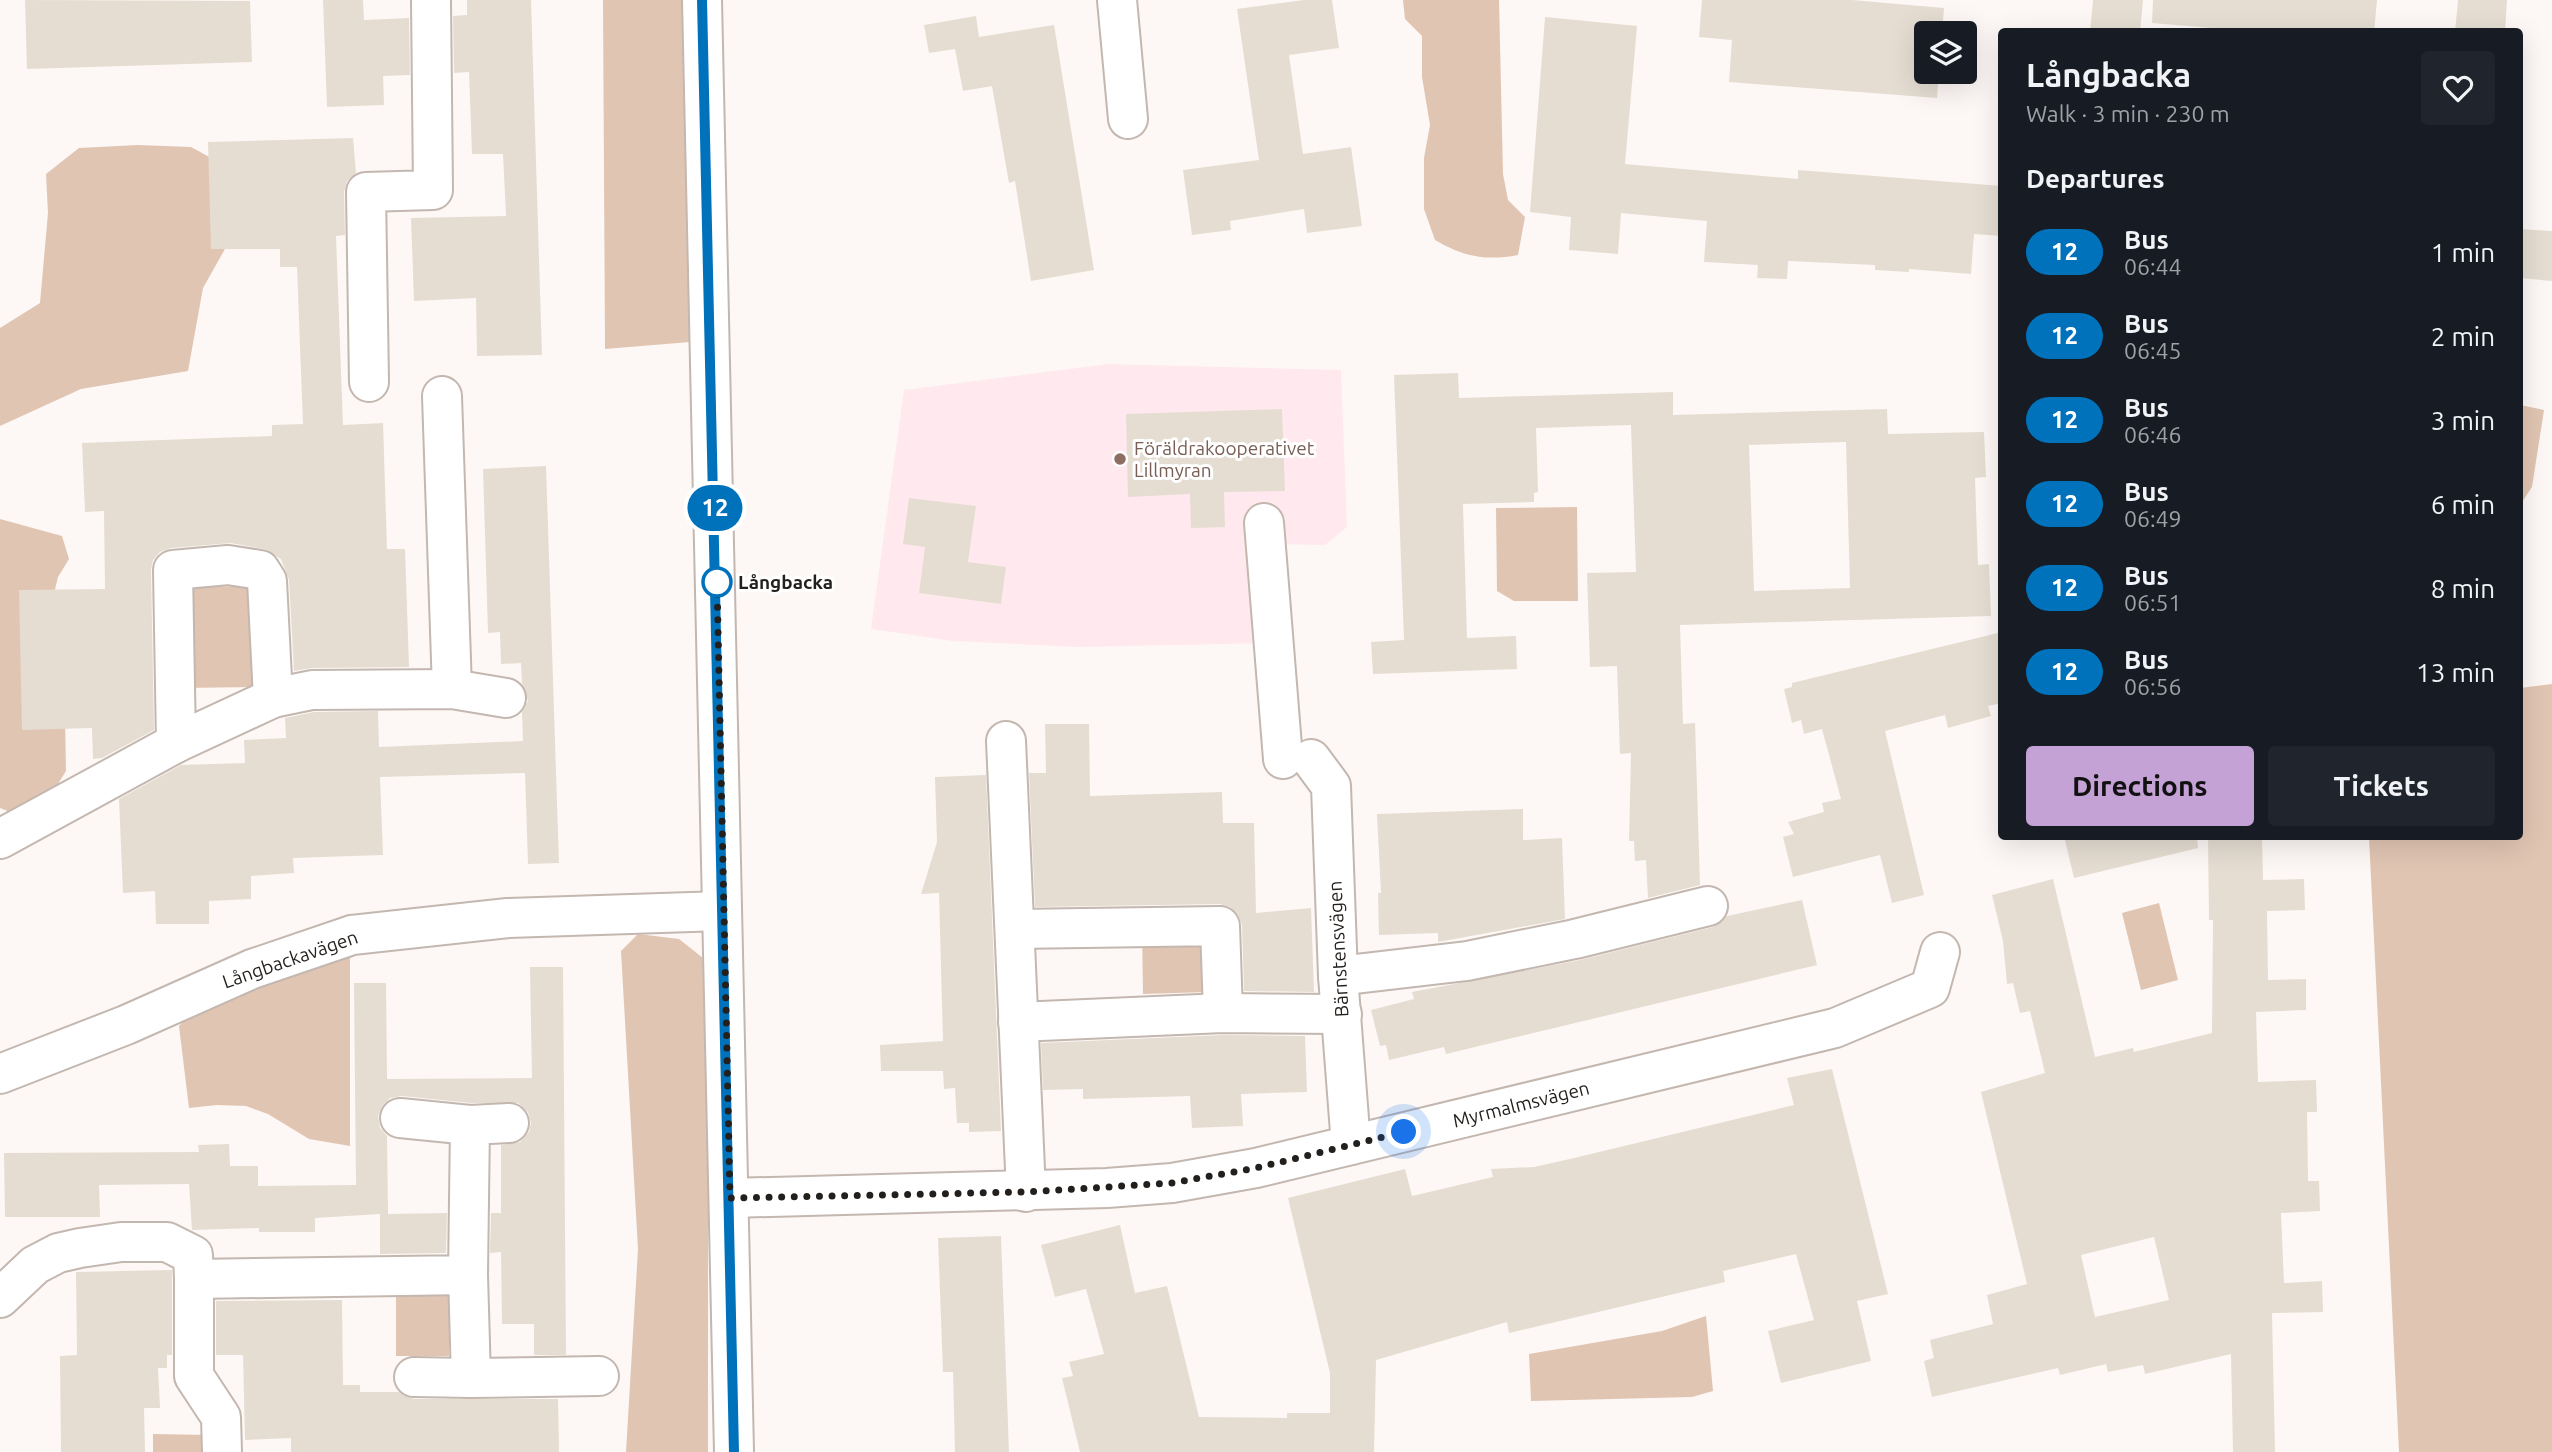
<!DOCTYPE html>
<meta charset="utf-8">
<style>
body{margin:0;font-family:Ubuntu,sans-serif;background:#20242c;color:#f1f3f6;height:100vh;display:flex;flex-direction:column;font-size:26px;white-space:nowrap}
*{box-sizing:border-box;margin:0}
p{font-size:23px;color:#9ea1a6}
.icon{flex:none;width:38px;height:38px;fill:none;stroke:currentColor;stroke-width:2;stroke-linecap:round;stroke-linejoin:round}
.map{position:relative;flex:1;overflow:hidden}
.side{position:absolute;left:1998px;top:28px;width:525px;height:812px;display:flex;flex-direction:column;background:#171b24;border-radius:7px;box-shadow:0 7px 28px #0002}
.side>*{flex:none}
.badge{padding:0 14px;border-radius:23px;font-size:24px;line-height:46px}
.buttons{position:absolute;left:1914px;top:21px;display:grid;gap:14px}
.buttons a{display:grid;place-items:center;width:63px;height:63px;border-radius:7px;background:#171b24;box-shadow:0 7px 28px #0002;font-size:35px}
.you{position:absolute;width:35px;height:35px;margin:-18px;border:5px solid #fff;border-radius:50%;background:#1a73e8;box-shadow:0 0 0 10px #1a73e833}
.map>.badge{position:absolute;translate:-50% -50%;box-shadow:0 0 0 4px #fff}
h2{padding:0 28px;font-size:26px;line-height:63px}
.round{display:grid;place-items:center;flex:none;width:74px;height:74px;border-radius:7px;background:#20242c}
.headline{display:flex;align-items:center;justify-content:space-between;height:119px;padding:0 28px}
h1{font-size:33px;font-weight:600;line-height:52px}
.button{display:flex;gap:14px;margin-top:auto;padding:14px 28px}
.button a{flex:1;height:80px;border-radius:7px;background:#c5a2d6;color:#111;font-size:28px;font-weight:600;line-height:80px;text-align:center}
.button a+a{background:#20242c;color:#f1f3f6}
ul{padding:0;list-style:none}
li{display:flex;align-items:center;gap:21px;height:84px;padding:0 28px}
li div{flex:1}
li b{display:block;font-size:26px}
li em{font-style:normal}
li .badge{min-width:77px;font-weight:700;text-align:center}
.map>svg:first-child{display:block}
.education{fill:#ffe9ee}
.green{fill:#e1c5b3}
.building{fill:#e5ddd2;fill-rule:evenodd}
.lines{fill:none;stroke-linecap:round;stroke-linejoin:round}
.minor-casing{stroke:#c3b7b0;stroke-width:42}
.minor{stroke:#fff;stroke-width:38}
.line-casing{stroke:#fff;stroke-width:16}
.line{stroke:#0072bc;stroke-width:10}
.walk{stroke:#231f1c;stroke-width:7;stroke-dasharray:0 12.6}
.education-dot{fill:#8d6e63;stroke:#fff;stroke-width:2.5}
.stop-dot{fill:#fff;stroke:#0072bc;stroke-width:3.5}
.labels{text-anchor:middle;stroke-width:6;stroke-linejoin:round;paint-order:stroke}
.education-label{font-size:19px;fill:#785e54;stroke:#fff;text-anchor:start}
.stop-label{font-size:19px;font-weight:bold;fill:#231f1c;stroke:#fff;text-anchor:start}
.street-label{font-size:19px;fill:#231f1c;stroke:#fff}
</style>
<div class="map">
<svg width="2552" height="1452" viewBox="0 0 2552 1452">
<rect width="100%" height="100%" fill="#fdf8f5"/>
<path class="education" d="M1109,364l232,6 6,157 -22,18 -49,-1v99l-198,4 -125,-6 -82,-12 33,-239z"/>
<g class="green">
<path d="M603,0h79l6,110 2,232 -85,7z"/>
<path d="M1403,0h96l4,174 5,26 17,17 -7,38c-32,6 -54,2 -83,-15l-11,-31v-51l6,-33 -8,-48v-41l-17,-17z"/>
<path d="M138,145l53,2 33,18 6,75 -27,48 -15,83 -107,18 -81,37v-98l40,-25 8,-90 -2,-39 33,-26z"/>
<path d="M2520,405l24,5 -12,77 -12,18z"/>
<path d="M1577,507l1,94h-64l-17,-10 -1,-83z"/>
<path d="M0,519l62,17 7,23 -11,18 -7,29 14,110 1,55 -18,29 -38,12 -10,-4z"/>
<path d="M258,586l1,101 -76,1 -2,-101z"/>
<path d="M2552,684v768h-153l-30,-615 151,-1v-148z"/>
<path d="M2159,903l19,77 -37,10 -19,-77z"/>
<path d="M1193,932l12,17 2,43 -64,2 -1,-61z"/>
<path d="M638,934l41,5 24,19 5,45v449h-82l12,-203 -17,-298z"/>
<path d="M350,958v188l-41,-7 -41,-25 -22,-8 -29,-1 -28,3 -10,-82 23,-24 120,-42z"/>
<rect x="396" y="1295" width="53" height="61"/>
<path d="M1706,1316l7,75 -21,6 -161,4 -2,-47 133,-23z"/>
<path d="M153,1434l56,1v17h-56z"/>
</g>
<g class="building">
<path d="M25,0l225,1 2,61 -225,7z"/>
<path d="M323,0h40l1,20 45,-2 1,57 -27,1 1,29 -57,2z"/>
<path d="M467,0h64l11,355 -65,1 -1,-58 -62,3 -3,-83 95,-2 -3,-62h-31l-3,-82 -15,1 -1,-57 14,-1z"/>
<path d="M1304,0h28l7,48 -50,7 14,99 48,-7 11,79 -55,7 -3,-24 -74,12 1,9 -39,5 -9,-65 76,-10 -22,-151z"/>
<path d="M1702,0h150l92,8 -2,25h-15v39h12l-2,26 -208,-16 3,-42 -33,-3z"/>
<path d="M2093,0h50l-3,32h-50z"/>
<path d="M2153,0h224l-3,32h-115l-107,-9z"/>
<path d="M2458,0h49l-2,32h-50z"/>
<path d="M976,16l3,21 75,-12 40,245 -63,11 -16,-100 -6,2 -17,-97 -29,5 -8,-42 -26,4 -5,-28z"/>
<path d="M1545,17l92,9 -12,138 173,15v-9l204,16v50l-28,-2 -3,40 -62,-5v3l-34,-2v-5l-87,-4 -1,18 -30,-1 1,-13 -54,-3 3,-41 -86,-8 -3,41 -49,-4 2,-33 -41,-5z"/>
<path d="M353,138l3,35 -9,8 -3,11 1,43 -9,1 7,189 40,-2 4,126h18l4,118 -97,1 -18,3 -5,-91 -8,-21 -17,-10 -33,-6 -60,5 -11,4 -7,8 -2,10 3,160 -52,28 -9,1 -1,-31 -70,2 -3,-140 86,-1 -1,-78 -19,1 -3,-69 190,-7v-11l31,-1 -6,-157h-17v-18h-69l-3,-107z"/>
<path d="M2520,229l32,2v50l-32,-3z"/>
<path d="M1458,373l1,25 214,-6v23l214,-6 1,25 96,-2 2,45 -11,1 3,87 11,-1 2,52 -311,9 3,99 12,-1 5,162 -52,13 -2,-38 -11,1 -1,-20h-5l2,-88 -11,1 -3,-88 -27,1 -3,-94 49,-1 -5,-147 -95,3 2,64 -4,1v9l-71,2 4,134 49,-2 1,33 -144,5 -2,-32 33,-2 -10,-265zM1846,442l4,146 -96,3 -5,-146z"/>
<path d="M1282,409l3,82 -61,1 1,35 -34,1 -1,-34 -62,3 -2,-83z"/>
<path d="M546,466l13,397 -31,1 -3,-91 -145,4 3,78 -90,3 1,15 -43,3v23l-42,2v23h-53l-1,-33 -32,2 -4,-94 62,-34 64,-2 -1,-23 42,-2 -1,-20 29,-6 64,-1 1,36 144,-6 -1,-29 6,-11 -6,-18 -1,-20 -20,1 -1,-32 -12,1 -5,-164z"/>
<path d="M909,498l67,8 -8,56 38,5 -5,37 -82,-11 6,-46 -22,-3z"/>
<path d="M2002,632v71l-14,3 3,10 -43,12 -3,-13 -60,16 39,164 -32,8 -12,-48 -87,22 -10,-40 11,-3 -6,-12 36,-10 -2,-9 19,-4 -19,-70 -18,5 -3,-14 -9,3 -8,-34 8,-2v-4z"/>
<path d="M1045,724h44l1,72 132,-4 1,31h31l2,90 55,-5 3,84 -70,-1 -2,-66 -4,-11 -8,-7 -10,-3 -185,3 -6,-134h17z"/>
<path d="M986,775l15,356 -32,1v-9h-12l-2,-35 -11,1 -1,-18h-62l-1,-26 63,-4 -4,-148 -18,1 16,-52 -2,-65z"/>
<path d="M1523,809v31l39,-2 3,81 -127,23v-9l-59,2 -1,-42h3l-4,-79z"/>
<path d="M2064,836h133l1,12 -124,30z"/>
<path d="M2208,836h54l1,44 41,-1 1,31 -38,1 1,69 38,-1v31l-50,2 2,70 58,-2 1,32h-10l1,69h11l1,30 -39,2 3,70 38,-2 1,31 -51,1 3,139h-42l-2,-98 -86,20 -2,-9 -35,7 -2,-8 -46,11 -2,-7 -126,29 -8,-36 10,-3 -4,-18 63,-16 -6,-29 40,-11 -46,-192 64,-19 -15,-62 -10,2 -7,-30 -6,1 -4,-43 -11,-46 61,-16 42,178 38,-9 1,4 78,-19 1,-113h-4zM2154,1237l15,63 -74,17 -14,-62z"/>
<path d="M1802,900l15,65 -371,89 -2,-7 -55,13 -3,-15 -6,1 -9,-36 43,-11 -2,-7 168,-32 133,-33 14,-11z"/>
<path d="M530,967h33l3,388h-32v-31h-32l-1,-72 -11,1 1,-40h10v-68l19,-3 9,-10 2,-9 -3,-11 -10,-9h-47l-69,-7 -12,2 -8,8 -4,10 2,12 7,8 1,78 59,-1 -1,40 -66,1v-40l-65,4v14h-56v-4l-67,2 -3,-46 -90,1 1,32h-95l-1,-64 195,-1 -1,-7 31,-1 1,22h28v20l98,-1 -2,-202h32l1,96 145,-1z"/>
<path d="M1223,1035l82,1 2,56 -66,2 2,32 -51,2 -2,-32 -107,3v-10l-40,1 -2,-47z"/>
<path d="M1832,1069l56,225 -31,7 14,60 -90,22 -13,-52 46,-11 -18,-66 -73,17 2,11 -216,51 -2,-11 -131,38 -2,92h-294l-18,-74 11,-2 -4,-14 35,-8 -18,-65 -31,8 -14,-52 79,-20 15,68 32,-7 32,131 88,1v-5h43v-40l-42,-175 117,-29 7,27 81,-19 -2,-8 43,-2 36,-8 224,-54 -7,-27z"/>
<path d="M1001,1236l8,216h-54l-2,-80h-10l-5,-134z"/>
<path d="M172,1270v85h-5v13h-9l2,40h-16l1,44h-84l-1,-96 17,-1 -1,-83z"/>
<path d="M342,1300l1,85h17v7h39l15,7h144l1,53h-268v-14l-46,2 -2,-85h-27v-54z"/>
</g>
<g class="lines">
<defs>
<g id="minor">
<path d="M702,0l32,1452"/>
<path d="M1117,0l11,119"/>
<path d="M369,382l-3,-190 67,-2 -2,-190"/>
<path d="M442,396l10,293"/>
<path d="M1264,523l19,236"/>
<path d="M1006,741l20,451"/>
<path d="M176,743l-3,-173 55,-5 32,5 7,11 6,117"/>
<path d="M1311,759l20,27 7,190 13,169"/>
<path d="M0,839l176,-96 97,-45 39,-8 140,-1 54,9"/>
<path d="M1016,929l204,-3 3,87"/>
<path d="M1338,976l129,-15 108,-22 133,-33"/>
<path d="M1018,1022l205,-9 119,1"/>
<path d="M0,1074l126,-49 126,-56 100,-34 156,-17 214,-7"/>
<path d="M400,1118l70,7"/>
<path d="M730,1198l377,-10 65,-5 84,-15 579,-140 95,-40 10,-36"/>
<path d="M194,1279v97l27,41 1,35"/>
<path d="M0,1298l35,-33 23,-12 22,-5 41,-6h46l26,13 1,24 274,-4 2,-150 39,-2"/>
<path d="M414,1377l57,1 -3,-103"/>
<path d="M471,1378l128,-2"/>
</g>
</defs>
<use href="#minor" class="minor-casing"/>
<use href="#minor" class="minor"/>
</g>
<g class="lines">
<defs>
<path id="line" d="M702,0l32,1452"/>
</defs>
<use href="#line" class="line-casing"/>
<use href="#line" class="line"/>
<path class="walk" d="M717,582l13,616 296,-6 146,-9 84,-15 148,-36"/>
</g>
<circle class="education-dot" cx="1120" cy="459" r="7"/>
<circle class="stop-dot" cx="717" cy="582" r="14"/>
<g class="labels">
<g class="education-label">
<text x="1134" y="455">Föräldrakooperativet<tspan x="1134" dy="22">Lillmyran</tspan></text>
</g>
<g class="stop-label">
<text x="738" y="589">Långbacka</text>
</g>
<g class="street-label">
<text transform="translate(1338 949) rotate(-93)" y="7">Bärnstensvägen</text>
<text transform="translate(290 959) rotate(-19)" y="7">Långbackavägen</text>
<text transform="translate(1521 1104) rotate(-14)" y="7">Myrmalmsvägen</text>
</g>
</g>
</svg>
<div class="buttons">
<a><svg class="icon" aria-label="layers" viewBox="0 0 24 24"><path d="M12 4l9 5-9 5-9-5zM3 14l9 5 9-5"/></svg></a>
</div>
<div class="you" style="left:1404px;top:1132px"></div>
<b class="badge" style="left:715px;top:508px;background:#0072bc;color:#fff">12</b>
<section class="side">
<div class="headline"><div><h1>Långbacka</h1><p>Walk · 3 min · 230 m</p></div><a class="round"><svg class="icon" aria-label="heart" viewBox="0 0 24 24"><path d="M12 20l-8-8c-3-5 5-10 8-4 3-6 11-1 8 4z"/></svg></a></div>
<h2>Departures</h2>
<ul>
<li><span class="badge" style="background:#0072bc;color:#fff">12</span><div><b>Bus</b><p>06:44</p></div><em>1 min</em></li>
<li><span class="badge" style="background:#0072bc;color:#fff">12</span><div><b>Bus</b><p>06:45</p></div><em>2 min</em></li>
<li><span class="badge" style="background:#0072bc;color:#fff">12</span><div><b>Bus</b><p>06:46</p></div><em>3 min</em></li>
<li><span class="badge" style="background:#0072bc;color:#fff">12</span><div><b>Bus</b><p>06:49</p></div><em>6 min</em></li>
<li><span class="badge" style="background:#0072bc;color:#fff">12</span><div><b>Bus</b><p>06:51</p></div><em>8 min</em></li>
<li><span class="badge" style="background:#0072bc;color:#fff">12</span><div><b>Bus</b><p>06:56</p></div><em>13 min</em></li>
</ul>
<div class="button"><a>Directions</a><a>Tickets</a></div>
</section>
</div>
